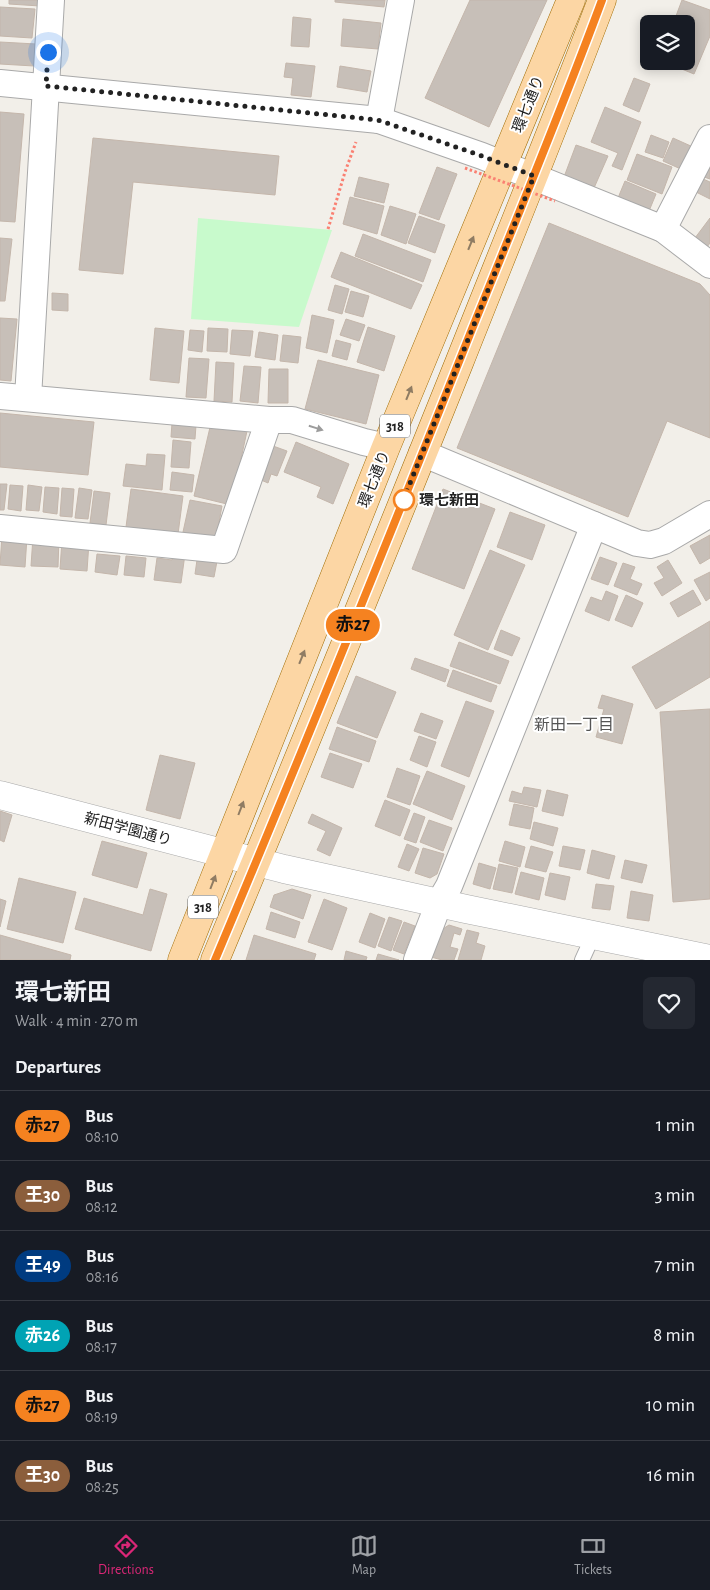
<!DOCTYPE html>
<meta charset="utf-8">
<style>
body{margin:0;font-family:"Alegreya Sans","Noto Sans JP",sans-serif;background:#242831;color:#f1f3f6;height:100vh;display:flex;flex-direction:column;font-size:19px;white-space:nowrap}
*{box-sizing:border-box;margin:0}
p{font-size:16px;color:#9ea1a6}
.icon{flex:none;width:28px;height:28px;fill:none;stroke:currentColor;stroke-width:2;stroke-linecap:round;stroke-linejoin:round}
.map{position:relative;height:960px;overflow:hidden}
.details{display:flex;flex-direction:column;background:#171b24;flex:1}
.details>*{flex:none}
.badge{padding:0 10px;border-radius:16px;font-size:18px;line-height:32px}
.controls{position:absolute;left:640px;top:15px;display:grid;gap:10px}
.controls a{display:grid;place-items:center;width:55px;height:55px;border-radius:8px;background:#171b24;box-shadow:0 2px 12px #0003;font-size:25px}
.you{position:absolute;width:25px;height:25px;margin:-12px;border:4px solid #fff;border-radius:50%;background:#1a73e8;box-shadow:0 0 0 8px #1a73e833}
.map>.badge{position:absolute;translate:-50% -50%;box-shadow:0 0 0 2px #fff}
h2{padding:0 15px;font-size:19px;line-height:45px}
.round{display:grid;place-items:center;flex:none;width:52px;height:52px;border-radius:8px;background:#242831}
.head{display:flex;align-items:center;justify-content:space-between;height:85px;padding:0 15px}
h1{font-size:24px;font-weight:700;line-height:38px}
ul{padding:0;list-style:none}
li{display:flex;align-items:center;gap:15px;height:70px;padding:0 15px;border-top:1px solid #363941}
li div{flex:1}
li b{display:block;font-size:19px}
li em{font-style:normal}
li .badge{min-width:55px;font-weight:700;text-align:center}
.tab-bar{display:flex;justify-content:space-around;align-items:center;height:70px;border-top:1px solid #363941;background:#171b24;font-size:14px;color:#9ea1a6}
.tab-bar a{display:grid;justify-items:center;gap:2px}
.tab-bar .selected{color:#db2777}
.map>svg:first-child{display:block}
.park{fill:#c8facc}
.building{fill:#c7bfb8;stroke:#c4b6ab}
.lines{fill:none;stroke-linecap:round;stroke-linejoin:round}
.service-casing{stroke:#a9a9a9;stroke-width:16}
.minor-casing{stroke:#a9a9a9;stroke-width:28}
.tertiary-casing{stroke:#a9a9a9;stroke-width:29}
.primary-casing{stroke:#a06b00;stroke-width:29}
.path{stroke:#fa8072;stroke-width:3;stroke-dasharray:2.5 2.5;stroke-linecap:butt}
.service{stroke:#fff;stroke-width:14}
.minor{stroke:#fff;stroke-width:26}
.tertiary{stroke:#fff;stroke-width:28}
.primary{stroke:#fcd6a4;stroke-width:28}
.path-bridge{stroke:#fa8072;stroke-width:3;stroke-dasharray:2.5 2.5;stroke-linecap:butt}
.oneway{fill:#8f7c63}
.oneway2{fill:#9c9c9c}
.line-casing{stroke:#fff;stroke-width:11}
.line{stroke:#f58220;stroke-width:8}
.walk{stroke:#222;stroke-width:5;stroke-dasharray:0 9}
.stop-dot{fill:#fff;stroke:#f58220;stroke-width:2.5}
.labels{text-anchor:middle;stroke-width:4;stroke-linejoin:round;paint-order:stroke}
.shield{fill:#fff;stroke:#646464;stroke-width:1}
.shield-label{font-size:14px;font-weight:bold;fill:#222}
.street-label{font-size:15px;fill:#222;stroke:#fff}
.stop-label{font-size:15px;font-weight:bold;fill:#222;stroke:#fff;text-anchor:start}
.neighbourhood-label{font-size:16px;fill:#555;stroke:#fff}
</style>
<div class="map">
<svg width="710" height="960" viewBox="0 0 710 960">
<rect width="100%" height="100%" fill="#f2efe9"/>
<path class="park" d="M198,218l134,12 -33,97 -108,-8z"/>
<g class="building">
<path d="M9,0h31v6l-31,-2z"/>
<path d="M335,0h50l-1,7 -49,-5z"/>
<path d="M470,0h77l-58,127 -64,-29z"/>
<path d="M682,0l28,10v26l-16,38 -32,-13h24v-37h-13z"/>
<path d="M0,7l35,2 -3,29 -32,-2z"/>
<path d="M293,17l18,2 -2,28 -18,-1z"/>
<path d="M343,19l38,4 -3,26 -37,-3z"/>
<path d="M0,42l36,2 -2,22 -34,-2z"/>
<path d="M286,63l29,3 -4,31 -20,-2 2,-17 -9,-1z"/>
<path d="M340,66l31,5 -4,21 -30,-5z"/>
<path d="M634,78l16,6 -11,28 -16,-7z"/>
<path d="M605,107l36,15 -19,48 -10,-4 6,-13 -27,-11z"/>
<path d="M0,112l24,2 -9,108 -15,-1z"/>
<path d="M651,135l18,7 -6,16 -18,-6z"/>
<path d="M93,138l186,18 -4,39 -142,-13 -10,92 -44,-4z"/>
<path d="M673,138l20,9 -10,23 -20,-9z"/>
<path d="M576,145l32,11 -14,32 -30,-11z"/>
<path d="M637,154l35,13 -10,27 -35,-14z"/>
<path d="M710,165v14l-6,-2z"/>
<path d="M437,167l20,7 -18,46 -20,-7z"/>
<path d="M359,177l30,7 -5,19 -30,-7z"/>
<path d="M703,179l7,3v17l-14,-7z"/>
<path d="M625,181l31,13 -7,17 -31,-13z"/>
<path d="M350,197l34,9 -7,28 -34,-10z"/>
<path d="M390,206l26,8 -10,30 -25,-9z"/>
<path d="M419,216l26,9 -10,28 -27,-10z"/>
<path d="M710,218v25l-6,8 -12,-9z"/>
<path d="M549,223l151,61 10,11v143l-43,-17 -39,96 -171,-69z"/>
<path d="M363,234l68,26 -8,22 -68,-26z"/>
<path d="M0,238l12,1 -7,62h-5z"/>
<path d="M341,252l81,33 -11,24 -80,-32z"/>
<path d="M335,285l14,4 -7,25 -14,-4z"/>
<path d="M351,291l18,5 -6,21 -18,-5z"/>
<path d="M52,293l16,1v17l-16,-1z"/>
<path d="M312,315l22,5 -7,33 -21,-5z"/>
<path d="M0,318l17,1 -6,62 -11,-1z"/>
<path d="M346,319l19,6 -6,16 -19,-6z"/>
<path d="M368,327l27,9 -11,35 -27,-9z"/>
<path d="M155,328l29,3 -5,52 -29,-3z"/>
<path d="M208,328l20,1 -1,23 -20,-1z"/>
<path d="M190,330l14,1 -2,21 -14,-2z"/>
<path d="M232,330l21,1 -3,25 -20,-2z"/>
<path d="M259,332l19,3 -3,25 -20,-3z"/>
<path d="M283,335l18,2 -3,26 -18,-2z"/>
<path d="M336,340l15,4 -4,16 -15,-4z"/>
<path d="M189,358l20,1 -3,39 -20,-1z"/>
<path d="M318,360l61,15 -13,49 -61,-15z"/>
<path d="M216,362l18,1 -2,39 -18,-1z"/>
<path d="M244,366l17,1 -3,36 -18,-2z"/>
<path d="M269,369h19v34h-20z"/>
<path d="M0,413l94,9 -6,53 -88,-8z"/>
<path d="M172,423l24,2 -1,14 -24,-2z"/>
<path d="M211,423l36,8 -16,74 -37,-9z"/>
<path d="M173,440l18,2 -2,26 -18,-1z"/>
<path d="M296,442l53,22 -16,40 -16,-7 4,-10 -37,-15z"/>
<path d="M273,446l14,5 -10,25 -6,-2 -3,9 -14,-6z"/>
<path d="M147,454l18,1 -3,35 -39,-4 3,-22 20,2z"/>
<path d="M172,472l22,3 -2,17 -22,-2z"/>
<path d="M0,484h7l-3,26h-4z"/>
<path d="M10,485l13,1 -2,25 -13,-2z"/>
<path d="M28,485l14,2 -3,24 -13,-1z"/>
<path d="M45,487l14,1 -2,26 -14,-2z"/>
<path d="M62,488l12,1 -2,28 -12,-1z"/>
<path d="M79,488l13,2 -4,29 -13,-1z"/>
<path d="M131,489l52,7 -5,38 -52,-7z"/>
<path d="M443,489l52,20 -31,80 -52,-20z"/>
<path d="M94,491l16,2 -4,32 -16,-2z"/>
<path d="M190,500l32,6 -6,33 -33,-7z"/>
<path d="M510,512l35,13 -13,35 -35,-13z"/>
<path d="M2,535l25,2 -2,30 -25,-2z"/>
<path d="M710,535v23l-10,6 -10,-18z"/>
<path d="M33,537l26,1 -1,29 -27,-1z"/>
<path d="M62,540l27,2 -2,29 -27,-2z"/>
<path d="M490,550l35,15 -37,85 -34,-15z"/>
<path d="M173,552l12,2 -4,29 -27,-3 3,-22 15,2z"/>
<path d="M198,553l20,3 -4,21 -19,-3z"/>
<path d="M97,554l23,2 -3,19 -22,-3z"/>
<path d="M126,556l20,2 -2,19 -20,-2z"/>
<path d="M600,557l17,6 -9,22 -17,-6z"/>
<path d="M668,560l14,23 -20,13 -8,-13 10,-5 -7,-11z"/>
<path d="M623,563l12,4 -5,12 12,5 -5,11 -23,-9z"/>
<path d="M710,572v26l-4,3 -12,-21z"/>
<path d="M693,590l8,14 -23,13 -8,-14z"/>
<path d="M606,591l12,5 -9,25 -24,-10 6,-14 11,4z"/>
<path d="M626,595l17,8 -11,24 -17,-7z"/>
<path d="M710,621v56l-54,32 -24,-42z"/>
<path d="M501,630l19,8 -8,18 -18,-7z"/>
<path d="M459,642l50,19 -9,23 -50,-18z"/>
<path d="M415,658l34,12 -4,12 -34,-13z"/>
<path d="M453,670l44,16 -6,16 -44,-16z"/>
<path d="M356,676l40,16 -19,46 -40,-15z"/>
<path d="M602,695l31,9 -11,40 -26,-7 8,-28 -6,-1z"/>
<path d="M466,701l28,10 -25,66 -28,-11z"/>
<path d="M710,709v190l-37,3 -13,-190z"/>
<path d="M421,713l22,8 -7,18 -22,-8z"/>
<path d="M337,727l39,14 -7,21 -40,-13z"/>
<path d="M419,736l17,6 -9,25 -17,-7z"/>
<path d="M330,753l32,11 -9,24 -32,-11z"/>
<path d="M160,755l35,8 -15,56 -34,-9z"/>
<path d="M397,768l23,8 -10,29 -23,-8z"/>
<path d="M427,771l38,15 -13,34 -39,-16z"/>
<path d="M524,787l17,3 -4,17 -28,-6 3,-10 10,3z"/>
<path d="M547,790l21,5 -5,21 -21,-5z"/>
<path d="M385,800l25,10 -10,26 -25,-10z"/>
<path d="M514,804l20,4 -4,21 -21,-4z"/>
<path d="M0,811l12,4 -8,27 -4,-2z"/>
<path d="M414,813l11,4 -9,26 -12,-4z"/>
<path d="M312,814l30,14 -12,28 -13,-6 9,-19 -18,-8z"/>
<path d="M429,820l23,8 -9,23 -23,-9z"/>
<path d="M534,822l24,6 -5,18 -23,-7z"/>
<path d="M102,841l45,12 -10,35 -45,-13z"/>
<path d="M505,841l20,6 -5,20 -21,-6z"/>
<path d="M407,844l12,5 -10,22 -11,-4z"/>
<path d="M531,846l22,6 -7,20 -21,-5z"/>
<path d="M563,846l22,4 -5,20 -21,-4z"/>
<path d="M423,848l21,6 -7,20 -7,4 -15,-5z"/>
<path d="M592,850l23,6 -6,23 -22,-6z"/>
<path d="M625,860l22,5 -5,18 -21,-5z"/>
<path d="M479,863l17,5 -6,21 -17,-5z"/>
<path d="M499,864l19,4 -6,25 -19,-4z"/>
<path d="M521,872l23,6 -5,22 -24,-6z"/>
<path d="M550,873l20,4 -5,23 -20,-5z"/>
<path d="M19,878l57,14 -13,51 -56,-14z"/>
<path d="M596,884l18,2 -4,24 -18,-2z"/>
<path d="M150,889l17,5 -16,57 -76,-22 9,-31 59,17z"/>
<path d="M292,889l19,6 -8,24 -33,-12 4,-12z"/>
<path d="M631,891l22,4 -4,26 -22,-3z"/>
<path d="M0,899l6,2 -6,26z"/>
<path d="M324,899l23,9 -15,42 -24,-8z"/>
<path d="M271,912l29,10 -5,16 -29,-9z"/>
<path d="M370,913l15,6 -10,29 -16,-6z"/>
<path d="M389,917l13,4 -11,30 -13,-5z"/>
<path d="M404,922l11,4 -11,28 -11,-4z"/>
<path d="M449,925l13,4 -2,6 -6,-2 -4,14 8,2 -4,11h-12l-11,-3 7,-25z"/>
<path d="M467,930l12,3 -3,10 9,3 -4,14h-23z"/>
<path d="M0,935l71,20 -1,5h-70z"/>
<path d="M254,935l62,19 -2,6h-68z"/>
<path d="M346,951l21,6 -1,3h-22z"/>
<path d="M378,954l21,6h-23z"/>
</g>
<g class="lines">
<defs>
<path id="service" d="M582,960l11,-24"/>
<g id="minor">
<path d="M0,83l379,37 103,36 181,73 47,36"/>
<path d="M379,120l22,-120"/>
<path d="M663,229l47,-91"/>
<path d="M0,396l269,24h23l72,22 22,5"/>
<path d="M28,398l23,-398"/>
<path d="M422,453l215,90 13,2 14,-4 46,-27"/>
<path d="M0,528l224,22 45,-130"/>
<path d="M417,960l22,-57 10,-17 145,-361"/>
</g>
<path id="tertiary" d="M0,795l284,74 182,40 244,50"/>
<g id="primary">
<path d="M182,960l204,-513 185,-447"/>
<path d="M215,960c83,-198 164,-398 244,-597 48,-121 97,-241 143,-363"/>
</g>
</defs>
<use href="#service" class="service-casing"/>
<use href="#minor" class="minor-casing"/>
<use href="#tertiary" class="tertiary-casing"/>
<use href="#primary" class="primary-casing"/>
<path class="path" d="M328,229l17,-57 11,-30"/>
<use href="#service" class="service"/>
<use href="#minor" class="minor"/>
<use href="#tertiary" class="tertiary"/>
<use href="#primary" class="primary"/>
<path class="path-bridge" d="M465,168l90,33"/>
</g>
<defs><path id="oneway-solid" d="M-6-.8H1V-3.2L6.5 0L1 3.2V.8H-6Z" transform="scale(1.25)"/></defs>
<g class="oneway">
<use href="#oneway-solid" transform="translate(471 243) rotate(-68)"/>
<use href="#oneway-solid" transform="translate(409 393) rotate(-68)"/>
<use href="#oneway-solid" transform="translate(302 657) rotate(-68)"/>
<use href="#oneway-solid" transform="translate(241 808) rotate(-69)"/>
<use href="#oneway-solid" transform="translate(213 882) rotate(-69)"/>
</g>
<use class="oneway2" href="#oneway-solid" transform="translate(316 428) rotate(17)"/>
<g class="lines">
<defs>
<path id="line" d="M215,960c88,-209 173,-420 257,-631 44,-109 89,-218 130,-329"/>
</defs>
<use href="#line" class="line-casing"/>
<use href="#line" class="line"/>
<path class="walk" d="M48,52l-2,34 332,34 104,36 52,20 -134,332 4,-8"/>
</g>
<circle class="stop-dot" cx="404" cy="500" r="10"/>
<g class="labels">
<g class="shield">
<rect x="380" y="414.5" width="30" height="23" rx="4"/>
<rect x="188" y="895.5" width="30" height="23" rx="4"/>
</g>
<g class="shield-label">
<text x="395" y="431">318</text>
<text x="203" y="912">318</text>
</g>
<g class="street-label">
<text transform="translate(528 104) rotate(-68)" y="5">環七通り</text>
<text transform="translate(374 479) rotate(-68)" y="5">環七通り</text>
<text transform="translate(128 829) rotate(15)" y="5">新田学園通り</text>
</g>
<g class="stop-label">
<text x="419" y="505">環七新田</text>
</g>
<g class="neighbourhood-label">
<text x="574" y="730">新田一丁目</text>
</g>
</g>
</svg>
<div class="controls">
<a><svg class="icon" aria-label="layers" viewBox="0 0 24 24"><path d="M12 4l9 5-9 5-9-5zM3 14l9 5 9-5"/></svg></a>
</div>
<div class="you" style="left:48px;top:52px"></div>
<b class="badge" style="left:353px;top:625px;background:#f58220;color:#111">赤27</b>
</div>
<section class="details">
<div class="head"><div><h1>環七新田</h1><p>Walk · 4 min · 270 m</p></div><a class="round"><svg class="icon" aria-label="heart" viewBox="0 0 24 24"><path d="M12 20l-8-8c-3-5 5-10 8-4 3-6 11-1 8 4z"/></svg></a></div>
<h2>Departures</h2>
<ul>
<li><span class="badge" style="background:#f58220;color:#111">赤27</span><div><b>Bus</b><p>08:10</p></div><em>1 min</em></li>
<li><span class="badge" style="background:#8b5e3c;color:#fff">王30</span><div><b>Bus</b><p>08:12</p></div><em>3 min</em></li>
<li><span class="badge" style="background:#003b80;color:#fff">王49</span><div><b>Bus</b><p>08:16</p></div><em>7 min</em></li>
<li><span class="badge" style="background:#00a3b4;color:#fff">赤26</span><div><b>Bus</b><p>08:17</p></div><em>8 min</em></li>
<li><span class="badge" style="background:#f58220;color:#111">赤27</span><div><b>Bus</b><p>08:19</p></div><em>10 min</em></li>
<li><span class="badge" style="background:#8b5e3c;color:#fff">王30</span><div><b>Bus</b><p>08:25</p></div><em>16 min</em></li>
</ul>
</section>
<nav class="tab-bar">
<a class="selected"><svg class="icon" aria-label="directions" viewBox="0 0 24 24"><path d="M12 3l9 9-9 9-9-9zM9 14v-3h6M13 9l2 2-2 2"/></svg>Directions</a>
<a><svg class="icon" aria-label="map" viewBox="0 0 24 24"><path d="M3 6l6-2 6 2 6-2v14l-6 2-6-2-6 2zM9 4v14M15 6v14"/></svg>Map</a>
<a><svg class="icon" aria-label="tickets" viewBox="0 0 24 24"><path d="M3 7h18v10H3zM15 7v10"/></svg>Tickets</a>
</nav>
